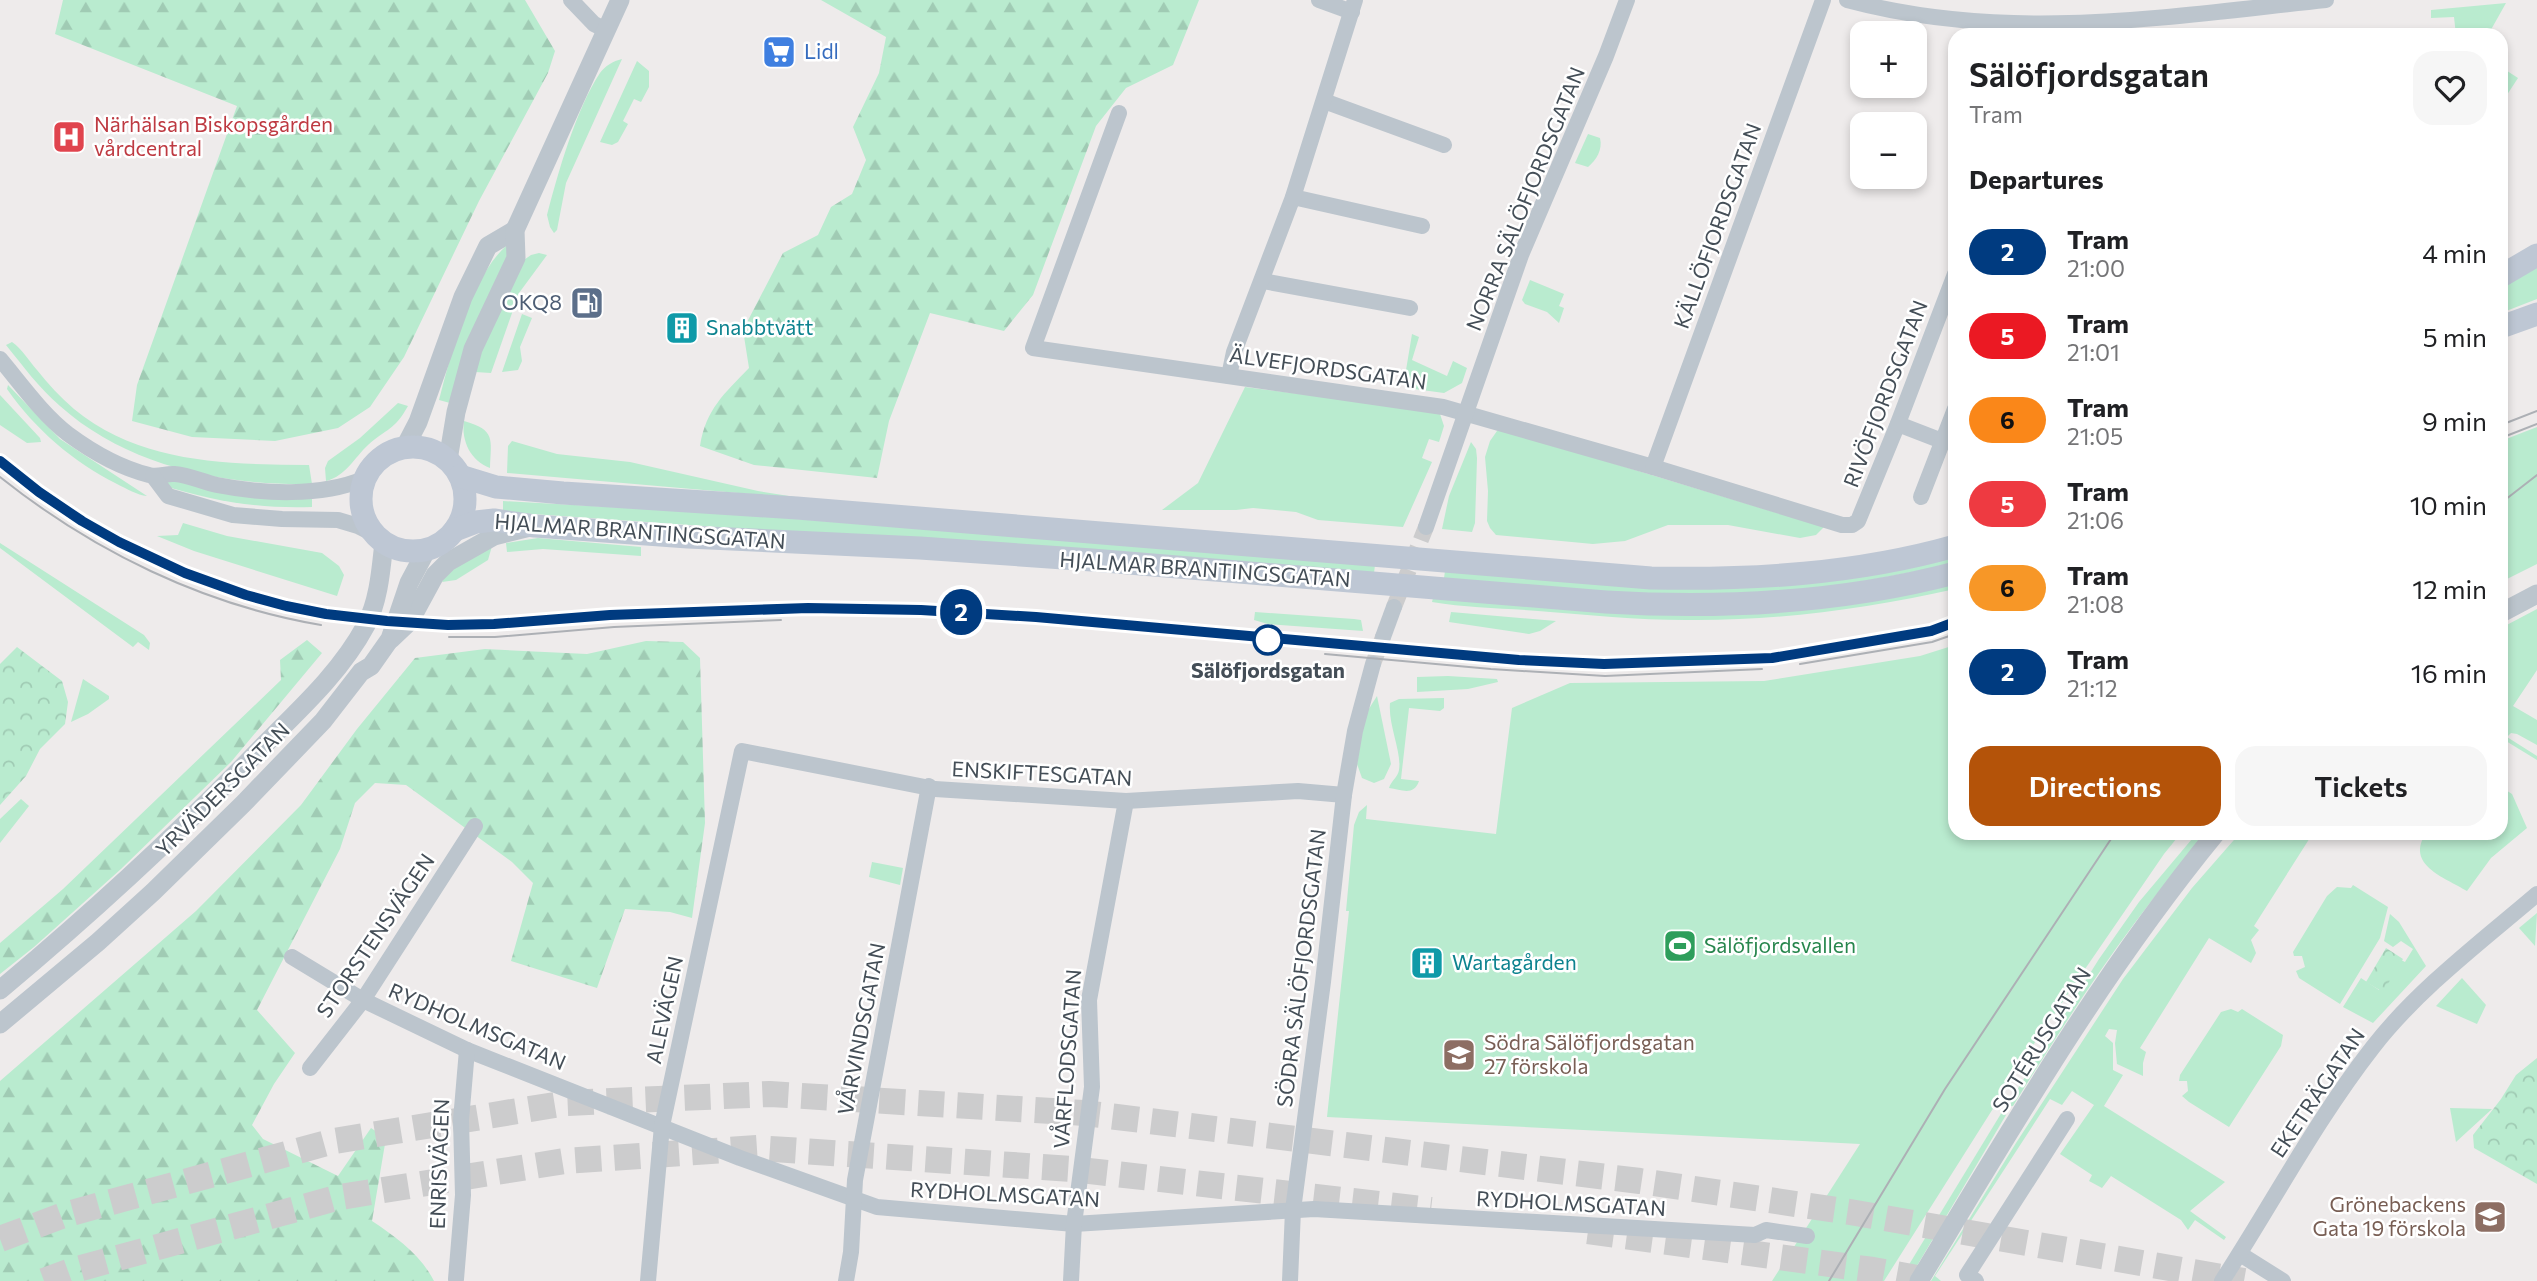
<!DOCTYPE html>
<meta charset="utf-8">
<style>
body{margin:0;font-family:Commissioner,sans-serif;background:#f6f6f6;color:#202124;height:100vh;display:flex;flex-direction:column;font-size:26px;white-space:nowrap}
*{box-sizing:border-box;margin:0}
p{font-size:23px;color:#757577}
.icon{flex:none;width:38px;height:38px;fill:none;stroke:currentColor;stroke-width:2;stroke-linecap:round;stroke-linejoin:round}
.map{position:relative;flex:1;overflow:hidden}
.panel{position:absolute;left:1948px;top:28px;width:560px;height:812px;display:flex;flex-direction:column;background:#fff;border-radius:21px;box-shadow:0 4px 10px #0003}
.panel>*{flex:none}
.badge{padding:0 14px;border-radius:23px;font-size:24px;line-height:46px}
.fabs{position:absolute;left:1850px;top:21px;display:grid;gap:14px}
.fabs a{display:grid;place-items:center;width:77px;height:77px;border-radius:14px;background:#fff;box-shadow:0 4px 10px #0003;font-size:35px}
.map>.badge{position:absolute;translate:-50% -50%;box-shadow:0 0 0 4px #fff}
h2{padding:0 21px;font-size:26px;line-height:63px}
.round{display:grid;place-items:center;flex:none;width:74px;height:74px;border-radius:21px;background:#f6f6f6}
.summary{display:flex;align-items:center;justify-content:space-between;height:119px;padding:0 21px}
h1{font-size:33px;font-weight:600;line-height:52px}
.button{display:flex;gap:14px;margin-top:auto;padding:14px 21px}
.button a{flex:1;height:80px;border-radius:21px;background:#b45309;color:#fff;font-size:28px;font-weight:600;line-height:80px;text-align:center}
.button a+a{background:#f6f6f6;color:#202124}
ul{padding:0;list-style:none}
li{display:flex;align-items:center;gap:21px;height:84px;padding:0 21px}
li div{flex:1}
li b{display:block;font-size:26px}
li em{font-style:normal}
li .badge{min-width:77px;font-weight:700;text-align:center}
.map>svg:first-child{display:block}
.grass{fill:#b9ebcf}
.forest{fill:url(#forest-firs)}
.park{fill:url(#park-crowns)}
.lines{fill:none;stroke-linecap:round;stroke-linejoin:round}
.minor-tunnel{stroke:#cccccd;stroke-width:16;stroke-dasharray:16 8;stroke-linecap:butt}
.trunk-tunnel{stroke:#cccccd;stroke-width:26;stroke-dasharray:26 13;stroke-linecap:butt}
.minor{stroke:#bcc5cd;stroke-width:16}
.tertiary{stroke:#bcc5cd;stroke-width:19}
.secondary{stroke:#bec7d4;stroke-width:23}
.tram{stroke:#adb0b5;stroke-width:2}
.line-casing{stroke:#fff;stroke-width:16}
.line{stroke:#003b80;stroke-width:10}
.stop-dot{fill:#fff;stroke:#003b80;stroke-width:3.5}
.labels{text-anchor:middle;stroke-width:5;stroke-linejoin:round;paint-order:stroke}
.shop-label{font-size:21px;fill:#366cbe;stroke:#fff;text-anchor:start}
.health-label{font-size:21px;fill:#be3a42;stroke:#fff;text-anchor:start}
.street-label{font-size:21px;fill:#444e57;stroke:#fff}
.service-label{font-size:21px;fill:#4e5e75;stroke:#fff;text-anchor:end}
.culture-label{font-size:21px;fill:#0d838f;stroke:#fff;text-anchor:start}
.stop-label{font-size:21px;font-weight:bold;fill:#444e57;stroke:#fff}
.leisure-label{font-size:21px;fill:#27864d;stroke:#fff;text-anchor:start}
.education-label{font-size:21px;fill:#785e54;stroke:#fff;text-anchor:start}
</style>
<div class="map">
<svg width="2537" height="1281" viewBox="0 0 2537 1281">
<defs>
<pattern id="forest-firs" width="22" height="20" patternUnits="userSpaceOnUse" patternTransform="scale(1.75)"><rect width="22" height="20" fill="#b9ebcf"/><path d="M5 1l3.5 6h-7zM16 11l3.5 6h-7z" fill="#a0cbb4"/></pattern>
<pattern id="park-crowns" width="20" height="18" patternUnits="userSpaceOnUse" patternTransform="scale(1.75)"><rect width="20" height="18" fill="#b9ebcf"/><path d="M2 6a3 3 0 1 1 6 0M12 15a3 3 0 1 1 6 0" fill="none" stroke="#a0cbb4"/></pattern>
</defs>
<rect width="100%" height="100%" fill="#eeebeb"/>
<g class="grass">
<path d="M2506,3l-18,32h-32l-2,-18 -23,1v-8z"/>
<path d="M622,59l-56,124 -9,47 -3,3 -4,-6 -3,-12c11,-42 29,-106 53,-142 5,-7 13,-12 22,-14z"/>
<path d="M637,61l12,10v16l-8,15 -7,-3 -11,22 5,3 -10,18 -6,3 -12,-3z"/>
<path d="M2501,67l17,11 -17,26z"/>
<path d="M1588,134l12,4c3,12 -4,22 -12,29l-13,-4z"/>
<path d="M507,245h5l-62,158 -11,-3c12,-47 32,-123 68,-155z"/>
<path d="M539,253l8,2 -28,38 -28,80 -16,-1 -1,-13 47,-97 10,-7z"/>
<path d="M2537,266v33l-36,14v-26z"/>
<path d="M1530,280l34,14 -5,12 5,2 -5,15 -12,-11 -22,-8 -3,-4z"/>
<path d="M522,314l10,4 -12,29 2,14 -4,9 -16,2z"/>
<path d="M1412,334l7,3 -7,23 35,16 6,-15 14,7 -5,15 -18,10 -37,-5 -3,-6z"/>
<path d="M12,342c10,7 17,19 25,28 11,14 23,27 37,39 67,55 152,55 235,56l3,19c-88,2 -185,-18 -252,-78 -21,-18 -37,-40 -54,-61z"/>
<path d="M8,385l52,54 87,57c-10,-1 -20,-7 -30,-12 -44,-22 -82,-55 -110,-95z"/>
<path d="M1245,387l151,19 44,8 4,12 -5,16 -10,-3 -7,19 10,4 -29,65 -85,-7 -22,-8 -43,-4 -17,2h-74l36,-27z"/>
<path d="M0,395l40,43 1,4 -14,1 -27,-18z"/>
<path d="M398,403l10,3c-14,25 -21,22 -40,39 -14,13 -22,31 -42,36l-1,-13 3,-7 32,-23z"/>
<path d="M464,421c32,9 27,18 26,47 -19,-7 -29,-27 -26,-47z"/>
<path d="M2537,427v137l-36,18v-141z"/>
<path d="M1497,431h9l318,96 -8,8 -16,3 -72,-13h-60l-43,16 -32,3 -97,-9 -6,-7 -3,-7 1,-30 -3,-34 5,-16z"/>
<path d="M512,441l45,13 73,8 128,29 50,8 -301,-26 1,-27z"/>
<path d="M1471,442l5,7 1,9 -2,65 -3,9 -30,-3 7,-33z"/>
<path d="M165,476l147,20v11c-53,2 -100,-6 -150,-22z"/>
<path d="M503,501l231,13 641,51 -1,8 -871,-61z"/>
<path d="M183,523l44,13 95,17 17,13 5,9 -7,21 -143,-45 -37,-15 21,-1z"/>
<path d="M538,538l103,9v9l-98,-7 -36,3 -1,-9z"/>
<path d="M0,543l144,92 6,8 -1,7 -11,-8 -5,5 -133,-99z"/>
<path d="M492,546l-4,14 -32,20 -14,2 5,-9z"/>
<path d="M1955,557v6c-70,15 -140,29 -212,31 -100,4 -199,-8 -299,-16l1,-7 263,18 73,-3 49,-5z"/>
<path d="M1955,583v6c-89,20 -178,32 -269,31 -49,0 -99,-5 -148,-9 -35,-3 -71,-3 -106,-9l1,-4 167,14z"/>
<path d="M2537,609v61l-24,36 24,14v25l-20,-11 -6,-1 -4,4 30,19v4l-36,-22v-110z"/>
<path d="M1255,612l99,7 7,1 2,11 -95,-7 -14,-4z"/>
<path d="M1451,612l105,9 -16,10 -11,3 -80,-12z"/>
<path d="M1955,645v188h226l-17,21 -127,185 -153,242h-112l88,-137 -533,-27 22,-206h-3l8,-86 5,-13 8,-7 -1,14 130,15 16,-126 58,-25 194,-2 156,-25z"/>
<path d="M1448,676l49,3 1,3 -30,7 -51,3v-15z"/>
<path d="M83,679l26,17v3l-21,15 -17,8z"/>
<path d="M1377,696l14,68 -7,15 -10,4 -12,-5 -5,-14 8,-49z"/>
<path d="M1444,698v10l-4,3 -31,-3 -8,71 18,2c-5,15 -17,9 -30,7 2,-7 9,-11 10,-18 3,-18 -11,-45 -9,-67l9,-4z"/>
<path d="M2501,787l11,7 15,34 -36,30 -24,33c-23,-14 -62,-26 -41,-58h75z"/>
<path d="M21,799l8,7 -29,37v-24z"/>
<path d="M2197,833h11c-75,83 -136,178 -195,273h-6l92,-147 40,-57z"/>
<path d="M2240,833h73l-59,93 5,4 -8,10 5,13 -5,10 -42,-25 -69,110 6,4 -3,11v13l-26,-12 -2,-21 2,-13 -8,-1 -4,7 8,7v27l10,5 -19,31 121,76 -35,29 36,26 -2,3 -29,-20 -7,10 -7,-10 -70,-44 -9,12 -13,-7 3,-6 -32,-21 34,-49 -22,-14 -10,14 -12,-6 -115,177 6,5h-10l85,-138 107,-164 69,-91z"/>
<path d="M872,862l31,6 -3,17 -31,-8z"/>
<path d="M2353,885l35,22 -8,31 -40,66 -41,-26 -3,-7 9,-4 -3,-11h-8l-1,-4 34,-56 10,-9 14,1z"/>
<path d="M2537,913l-2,33 -16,-18z"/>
<path d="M2390,914l9,8 27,44 -53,57 -30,-16 18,-29 18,12 20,-31 6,3 8,-13 -12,-8 -8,6 -9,-6z"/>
<path d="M2462,978l24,27 -9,19 -41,-18z"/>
<path d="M2231,1009l7,3 4,-3 41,26 -2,11 -52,81 -40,-25 -7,-6 6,-5 -1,-10h-8l1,-6 41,-63z"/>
<path d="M2450,1108l42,1 -36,33z"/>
<path d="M2002,1112l4,3 -98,166h-9z"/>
</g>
<g class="forest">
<path d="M63,0h462l30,51 -7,22 -69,128 -75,156 -34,50 -32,21 -63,13 -83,-4 -60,-16 5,-36 100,-279 -182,-72z"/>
<path d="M821,0h378l-26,65 -47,23 -30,38 -63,169 -29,36 -74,-18 -41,108 -12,57 -123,-13 -54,-19c6,-37 24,-52 49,-78l-6,-38 40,-77 35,-18 13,-28 21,-13 14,-34 -13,-33 26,-54 7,-36z"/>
<path d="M307,640l15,13 -91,109 -110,107 -87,78 -34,27v-31l63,-54 218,-209 -1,-20z"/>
<path d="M646,641l37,1 17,16 5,165 -13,95 -22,-6 -45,-3 -28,79 -86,-27 22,-78 -21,-21 -106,-77 -31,-2 -20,20 -15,46 -83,161 38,43 -21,31 -22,41 11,14 75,37 33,-48 15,10 -14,83c24,16 49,34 62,60h-434v-200l196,-170 105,-106 56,-76 58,-71 70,-9 102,5z"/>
</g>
<g class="park">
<path d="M17,647l45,34 6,21 -3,22 -25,25 -14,27 -26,29v-141z"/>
<path d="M2386,948l17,11 -20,33 -17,-10z"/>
<path d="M2537,1058v126l-63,-36 -1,-13 28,-36 15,-24z"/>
</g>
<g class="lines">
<g class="minor-tunnel">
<path d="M1394,607l32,-80"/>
<path d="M1373,664l10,-27"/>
</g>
<g class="trunk-tunnel">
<path d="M1588,1231l285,39 60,11"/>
<path d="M0,1239l64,-24 270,-74 233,-38 203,-9 314,19 556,68 210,31 394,69"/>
<path d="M44,1281l30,-11 266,-73 225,-36 192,-13 315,21 359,41"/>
</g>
<g class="minor">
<path d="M571,0l23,24 12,6"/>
<path d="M1319,0l33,12"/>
<path d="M1847,0c160,43 317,17 479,0"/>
<path d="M1324,101l120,44"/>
<path d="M1119,113l-86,235 410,59 210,60 189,58h10l6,-4 39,-95 58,-152"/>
<path d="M1293,197l129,29"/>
<path d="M1263,281l147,27"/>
<path d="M0,359c21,25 42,55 68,75 23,17 53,34 81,41 9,3 17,-2 26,-1 14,1 28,8 42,11 46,9 103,12 147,-6"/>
<path d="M1229,376l5,-24 59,-155 62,-197"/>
<path d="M1898,424l44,17"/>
<path d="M1653,467l170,-467"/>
<path d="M153,476l15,20 65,19 49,4 56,1 20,6 16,8"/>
<path d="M1921,497l34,-88"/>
<path d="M1426,527l95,-272 85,-199 21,-56"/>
<path d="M1383,637l11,-30"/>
<path d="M292,957l71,43 104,50 273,108 137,49 197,17 240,-15 441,26 11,-5 41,6"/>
<path d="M310,1068l53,-68 112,-174"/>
<path d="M2240,1254l43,27"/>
<path d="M456,1279l7,-84 -2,-75 6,-70"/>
<path d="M648,1281l14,-155 80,-375 193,38 191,12 172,-10 46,4"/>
<path d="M846,1281l5,-29 4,-72 74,-394"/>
<path d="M1071,1281l3,-57 18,-137 -3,-87 37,-199"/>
<path d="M1290,1281l3,-71 30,-228 21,-187 11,-64 18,-67"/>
<path d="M1976,1281l-9,-6 100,-156"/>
<path d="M2222,1281c50,-77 94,-161 151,-234 44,-57 109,-106 164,-153"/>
</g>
<g class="tertiary">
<path d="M405,447l13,-25 45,-125 25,-51 27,-16"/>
<path d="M448,460l8,-48 17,-63 43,-91 -1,-28 105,-230"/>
<path d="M2501,613l36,-19"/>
<path d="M391,639l19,-18 25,-46 13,-13 46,-26 36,-9"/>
<path d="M0,990c92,-77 179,-157 262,-243 37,-37 79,-75 104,-122 13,-25 15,-56 18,-83"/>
<path d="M0,1024l98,-82 55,-50 90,-88 80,-83 38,-49 10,-6 19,-27 19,-56 18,-34"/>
<path d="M1919,1281c93,-154 183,-309 297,-448"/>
</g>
<g class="secondary">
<path d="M2501,276l36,-21"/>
<path d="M2501,327l36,-13"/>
<circle cx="413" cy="499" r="52"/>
<path d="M460,476l36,11 67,6 234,15 854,70c102,2 205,-4 304,-32"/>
<path d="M455,530l21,-8 18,-2 41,6 153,11 232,11 172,12 514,42c117,7 235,1 349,-29"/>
</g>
<g class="tram">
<path d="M2501,425l36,-14"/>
<path d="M2501,438l36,-14"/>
<path d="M0,461c94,79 206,130 326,153"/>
<path d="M0,477c93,74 203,128 321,148"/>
<path d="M2501,503l36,-28"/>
<path d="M448,625l102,-4 60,-6 198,-7 113,2 115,7 483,43 85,4 168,-6 159,-27 24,-9"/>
<path d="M449,637h46l119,-10 167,-7"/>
<path d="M1325,654l166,15 114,7 157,-7"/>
<path d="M1800,664l132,-22 23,-8"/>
<path d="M1829,1281l116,-192 170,-256"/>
</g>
</g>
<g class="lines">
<defs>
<path id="line" d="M0,461l39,31 43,29 37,21 66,31 61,22 40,11 40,8 61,7 61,4 46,-1 116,-9 198,-7 113,2 115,7 483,43 85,4 168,-6 159,-27 24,-9"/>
</defs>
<use href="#line" class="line-casing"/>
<use href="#line" class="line"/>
</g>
<defs>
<symbol id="supermarket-square" viewBox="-11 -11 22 22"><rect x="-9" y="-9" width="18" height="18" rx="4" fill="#3f7fe0" stroke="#fff"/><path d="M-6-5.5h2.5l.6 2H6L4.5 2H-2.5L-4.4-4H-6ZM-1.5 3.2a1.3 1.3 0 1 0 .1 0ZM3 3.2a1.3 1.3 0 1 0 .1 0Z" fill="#fff"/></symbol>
<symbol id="hospital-square" viewBox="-11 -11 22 22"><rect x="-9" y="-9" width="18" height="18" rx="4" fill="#e0444e" stroke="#fff"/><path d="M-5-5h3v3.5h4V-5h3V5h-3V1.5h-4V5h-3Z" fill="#fff"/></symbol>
<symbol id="fuel-square" viewBox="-11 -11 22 22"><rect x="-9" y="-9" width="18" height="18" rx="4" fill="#5c6f8a" stroke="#fff"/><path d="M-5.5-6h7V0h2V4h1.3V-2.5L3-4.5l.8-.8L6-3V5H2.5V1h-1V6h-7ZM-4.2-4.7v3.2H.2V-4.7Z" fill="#fff"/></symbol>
<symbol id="building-square" viewBox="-11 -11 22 22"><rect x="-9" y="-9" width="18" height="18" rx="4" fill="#0f9aa8" stroke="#fff"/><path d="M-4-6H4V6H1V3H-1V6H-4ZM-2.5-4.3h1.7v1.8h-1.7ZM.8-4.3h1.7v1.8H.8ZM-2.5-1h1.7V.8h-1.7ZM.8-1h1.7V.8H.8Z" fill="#fff"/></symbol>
<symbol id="stadium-square" viewBox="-11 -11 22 22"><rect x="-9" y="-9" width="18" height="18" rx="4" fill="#2e9e5b" stroke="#fff"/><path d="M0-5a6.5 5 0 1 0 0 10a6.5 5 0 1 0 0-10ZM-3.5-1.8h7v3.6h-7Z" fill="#fff"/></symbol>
<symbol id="school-square" viewBox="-11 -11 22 22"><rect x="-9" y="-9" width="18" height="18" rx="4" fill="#8d6e63" stroke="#fff"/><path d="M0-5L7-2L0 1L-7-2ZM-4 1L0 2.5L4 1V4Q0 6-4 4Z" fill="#fff"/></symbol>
</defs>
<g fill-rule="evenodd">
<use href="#supermarket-square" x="760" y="33" width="38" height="38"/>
<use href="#hospital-square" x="50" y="118" width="38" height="38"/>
<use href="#fuel-square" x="568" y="284" width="38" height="38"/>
<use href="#building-square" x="663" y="309" width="38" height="38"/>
<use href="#stadium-square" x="1661" y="927" width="38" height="38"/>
<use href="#building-square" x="1408" y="944" width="38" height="38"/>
<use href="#school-square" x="1440" y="1036" width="38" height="38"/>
<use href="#school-square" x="2471" y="1198" width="38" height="38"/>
</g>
<circle class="stop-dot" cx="1268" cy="640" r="14"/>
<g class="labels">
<g class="shop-label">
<text x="804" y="59">Lidl</text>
</g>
<g class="health-label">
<text x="94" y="132">Närhälsan Biskopsgården<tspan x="94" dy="24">vårdcentral</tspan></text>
</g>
<g class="street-label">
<text transform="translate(1526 199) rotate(-68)" y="7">NORRA SÄLÖFJORDSGATAN</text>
<text transform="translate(1718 226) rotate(-70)" y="7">KÄLLÖFJORDSGATAN</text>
<text transform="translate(1328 369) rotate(8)" y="7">ÄLVEFJORDSGATAN</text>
<text transform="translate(1886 394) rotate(-69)" y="7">RIVÖFJORDSGATAN</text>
<text transform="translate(640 532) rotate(4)" y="7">HJALMAR BRANTINGSGATAN</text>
<text transform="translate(1205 570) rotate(4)" y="7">HJALMAR BRANTINGSGATAN</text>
<text transform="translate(1042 774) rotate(3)" y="7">ENSKIFTESGATAN</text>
<text transform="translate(223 790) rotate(-45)" y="7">YRVÄDERSGATAN</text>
<text transform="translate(376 936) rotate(-56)" y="7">STORSTENSVÄGEN</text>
<text transform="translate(1302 968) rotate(-83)" y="7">SÖDRA SÄLÖFJORDSGATAN</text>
<text transform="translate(665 1010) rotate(-78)" y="7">ALEVÄGEN</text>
<text transform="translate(477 1027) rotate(23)" y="7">RYDHOLMSGATAN</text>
<text transform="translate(862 1029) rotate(-79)" y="7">VÅRVINDSGATAN</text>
<text transform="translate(2042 1040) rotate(-58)" y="7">SOTÉRUSGATAN</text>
<text transform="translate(1068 1059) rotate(-86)" y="7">VÅRFLODSGATAN</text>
<text transform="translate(2318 1093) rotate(-56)" y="7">EKETRÄGATAN</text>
<text transform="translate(440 1164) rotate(-88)" y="7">ENRISVÄGEN</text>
<text transform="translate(1005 1195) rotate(3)" y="7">RYDHOLMSGATAN</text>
<text transform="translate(1571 1204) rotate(3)" y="7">RYDHOLMSGATAN</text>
</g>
<g class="service-label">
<text x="562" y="310">OKQ8</text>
</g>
<g class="culture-label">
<text x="706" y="335">Snabbtvätt</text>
<text x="1452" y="970">Wartagården</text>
</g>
<g class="stop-label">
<text x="1268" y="678">Sälöfjordsgatan</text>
</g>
<g class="leisure-label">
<text x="1704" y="953">Sälöfjordsvallen</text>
</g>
<g class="education-label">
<text x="1484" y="1050">Södra Sälöfjordsgatan<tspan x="1484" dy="24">27 förskola</tspan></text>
<text x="2466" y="1212" text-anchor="end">Grönebackens<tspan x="2466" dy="24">Gata 19 förskola</tspan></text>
</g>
</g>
</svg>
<div class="fabs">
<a>+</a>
<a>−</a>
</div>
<b class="badge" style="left:961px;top:612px;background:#003b80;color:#fff">2</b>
<section class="panel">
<div class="summary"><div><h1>Sälöfjordsgatan</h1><p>Tram</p></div><a class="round"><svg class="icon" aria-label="heart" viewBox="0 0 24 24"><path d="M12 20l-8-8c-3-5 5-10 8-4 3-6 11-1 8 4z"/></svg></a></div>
<h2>Departures</h2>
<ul>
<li><span class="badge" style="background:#003b80;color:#fff">2</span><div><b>Tram</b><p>21:00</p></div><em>4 min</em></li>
<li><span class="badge" style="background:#eb1923;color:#fff">5</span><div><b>Tram</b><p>21:01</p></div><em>5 min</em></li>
<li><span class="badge" style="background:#fa8719;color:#111">6</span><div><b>Tram</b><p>21:05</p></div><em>9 min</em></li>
<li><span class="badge" style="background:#ee3a41;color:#fff">5</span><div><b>Tram</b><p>21:06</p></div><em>10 min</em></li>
<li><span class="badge" style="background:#f79727;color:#111">6</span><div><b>Tram</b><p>21:08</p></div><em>12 min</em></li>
<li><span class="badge" style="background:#003b80;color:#fff">2</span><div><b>Tram</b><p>21:12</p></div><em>16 min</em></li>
</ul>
<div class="button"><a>Directions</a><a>Tickets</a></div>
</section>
</div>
